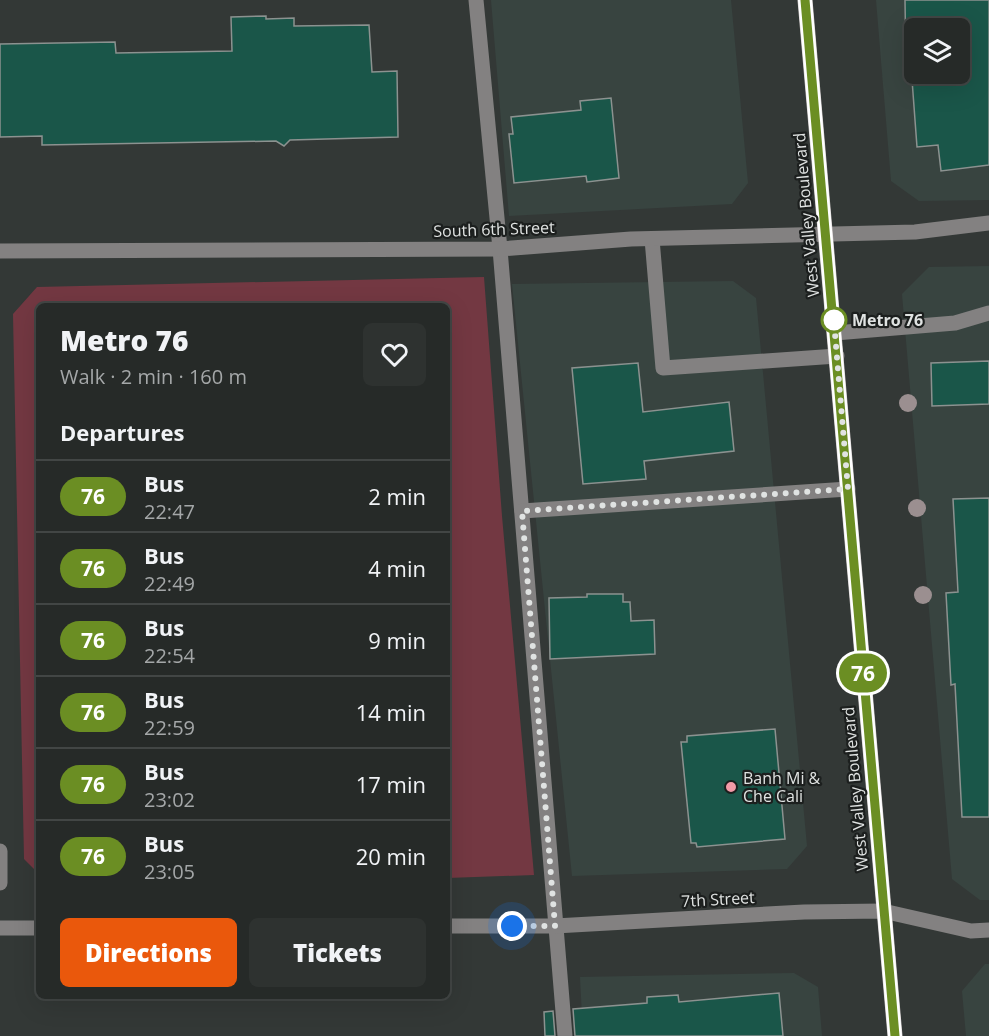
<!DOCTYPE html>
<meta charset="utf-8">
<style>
body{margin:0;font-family:"Open Sans",sans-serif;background:#2e3230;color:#f1f3f6;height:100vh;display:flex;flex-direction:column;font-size:22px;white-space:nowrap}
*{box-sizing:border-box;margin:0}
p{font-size:20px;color:#a4a7a8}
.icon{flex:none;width:33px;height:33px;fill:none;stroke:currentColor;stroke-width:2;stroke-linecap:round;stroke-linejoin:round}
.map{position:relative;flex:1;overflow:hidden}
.panel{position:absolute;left:36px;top:303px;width:414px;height:696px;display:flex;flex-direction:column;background:#262a28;border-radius:9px;box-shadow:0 6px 24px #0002,0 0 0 2px #424645}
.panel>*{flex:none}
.badge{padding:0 12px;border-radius:20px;font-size:21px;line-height:39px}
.fabs{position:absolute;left:904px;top:18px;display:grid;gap:12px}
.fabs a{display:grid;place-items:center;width:66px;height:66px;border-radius:9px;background:#262a28;box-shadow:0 6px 24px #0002,0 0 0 2px #424645;font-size:30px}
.you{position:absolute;width:30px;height:30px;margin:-15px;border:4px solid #fff;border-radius:50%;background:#1a73e8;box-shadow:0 0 0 9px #1a73e833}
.map>.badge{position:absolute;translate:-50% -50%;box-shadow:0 0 0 3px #fff}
h2{padding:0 24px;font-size:22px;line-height:54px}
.round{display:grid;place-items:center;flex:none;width:63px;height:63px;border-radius:9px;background:#2e3230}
.head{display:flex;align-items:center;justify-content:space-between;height:102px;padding:0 24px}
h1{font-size:28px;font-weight:800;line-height:45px}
.action{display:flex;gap:12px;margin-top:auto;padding:12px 24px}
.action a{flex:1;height:69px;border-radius:9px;background:#ea580c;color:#fff;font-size:24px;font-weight:800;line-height:69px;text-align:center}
.action a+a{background:#2e3230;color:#f1f3f6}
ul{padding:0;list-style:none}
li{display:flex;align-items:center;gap:18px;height:72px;padding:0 24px;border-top:2px solid #424645}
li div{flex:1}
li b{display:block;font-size:22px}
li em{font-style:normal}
li .badge{min-width:66px;font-weight:700;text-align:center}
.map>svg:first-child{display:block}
.built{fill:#384440;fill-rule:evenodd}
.green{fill:#733842}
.building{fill:#1a5649;stroke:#8c9290;stroke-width:1.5;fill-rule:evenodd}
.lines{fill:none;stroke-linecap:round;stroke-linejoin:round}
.minor{stroke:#838181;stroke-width:15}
.major{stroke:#d0cacb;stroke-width:15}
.tree{fill:#9b8f90}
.line-casing{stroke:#fff;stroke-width:14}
.line{stroke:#6b8e23;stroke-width:9}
.walk{stroke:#e0e3e2;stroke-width:6;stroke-dasharray:0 10.8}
.stop-dot{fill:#fff;stroke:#6b8e23;stroke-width:3}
.poi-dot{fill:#f39aa7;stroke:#1c1f1e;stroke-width:2}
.labels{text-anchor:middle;stroke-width:4.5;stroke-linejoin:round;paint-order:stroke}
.street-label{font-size:16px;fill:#e0e3e2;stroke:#1c1f1e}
.stop-label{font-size:16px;font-weight:bold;fill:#e0e3e2;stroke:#1c1f1e;text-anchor:start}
.poi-label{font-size:16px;fill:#e0e3e2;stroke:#1c1f1e;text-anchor:start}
</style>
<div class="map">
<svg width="989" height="1036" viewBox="0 0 989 1036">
<rect width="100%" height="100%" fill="#333836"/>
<g class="built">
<path d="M491,0h240l17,183 -16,21 -223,12z"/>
<path d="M876,0h113v200l-70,1 -28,-20zM915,28h45v46h-45z"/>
<path d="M989,266v634h-9l-28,-21 -50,-585 27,-27z"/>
<path d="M733,281l23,17 51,548 -20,23 -215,7 -60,-592z"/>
<path d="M985,964h4v72h-23l-4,-45z"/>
<path d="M794,973l24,14 4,49h-239l-3,-59z"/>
</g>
<path class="green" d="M484,277l18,239 32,359 -87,3v-572h-408v568l-15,-15 -11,-545 24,-27z"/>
<g class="building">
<path d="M905,0h84v165l-48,6 -3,-26 -21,2 -6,-81h-5zM915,28h45v46h-45z"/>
<path d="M266,16v3l28,-1v8l75,-1 3,47 25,-1 1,66 -108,3 -6,6 -8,-5 -234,4v-9l-42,1v-93l115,-2 1,11 116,-2 -1,-34z"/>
<path d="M611,98l8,80 -32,4 -1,-6 -72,7 -5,-49h4l-2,-17 70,-7 -1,-9z"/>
<path d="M989,361v43l-57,2 -1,-43z"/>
<path d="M638,363l5,49 86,-10 5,49 -90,10 2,18 -63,5 -11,-116z"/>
<path d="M989,498v319h-27l-7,-133 -4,1 -5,-92 12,-1 -5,-93z"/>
<path d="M587,594h36v8h7l1,19 23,-1 1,34 -105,5 -1,-61 38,-1z"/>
<path d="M775,729l10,110 -88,8 -1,-4h-5l-10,-101h6v-6z"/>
<path d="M779,993l4,43h-208l-2,-27 74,-6v-6l31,-2 1,7z"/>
<path d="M553,1011l2,25h-10l-1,-24z"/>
</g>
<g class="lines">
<g class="minor">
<path d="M476,0l24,249 65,787"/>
<path d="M652,239l11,129 174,-12"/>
<path d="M0,251l500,-2 131,-10 284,-7 74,-9"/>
<path d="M835,333l120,-10 34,-10"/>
<path d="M522,511l326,-22"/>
<path d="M0,851v32"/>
<path d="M447,926h108l249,-14 79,-1 88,20 18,-1"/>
<path d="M0,928h39"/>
</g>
<path class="major" d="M805,0l90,1036"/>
</g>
<g class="tree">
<circle cx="908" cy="403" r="9"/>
<circle cx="917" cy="508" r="9"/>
<circle cx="923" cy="595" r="9"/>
</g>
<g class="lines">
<defs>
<path id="line" d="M805,0l90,1036"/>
</defs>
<use href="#line" class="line-casing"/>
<use href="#line" class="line"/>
<path class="walk" d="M512,926h43l-33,-415 326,-22 -15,-179 1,10"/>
</g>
<circle class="stop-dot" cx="834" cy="320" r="12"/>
<circle class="poi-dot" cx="731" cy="787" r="6"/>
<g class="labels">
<g class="street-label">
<text transform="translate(806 215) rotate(-95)" y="6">West Valley Boulevard</text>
<text transform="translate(494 229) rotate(-2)" y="6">South 6th Street</text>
<text transform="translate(855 789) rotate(-95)" y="6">West Valley Boulevard</text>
<text transform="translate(718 899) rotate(-3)" y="6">7th Street</text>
</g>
<g class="stop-label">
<text x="852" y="326">Metro 76</text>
</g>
<g class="poi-label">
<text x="743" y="784">Banh Mi &amp;<tspan x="743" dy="18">Che Cali</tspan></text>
</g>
</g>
</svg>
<div class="fabs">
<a><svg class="icon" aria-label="layers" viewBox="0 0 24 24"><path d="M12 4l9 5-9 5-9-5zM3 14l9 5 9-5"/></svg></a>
</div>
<div class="you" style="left:512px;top:926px"></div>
<b class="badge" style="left:863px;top:673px;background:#6b8e23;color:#fff">76</b>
<section class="panel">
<div class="head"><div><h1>Metro 76</h1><p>Walk · 2 min · 160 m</p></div><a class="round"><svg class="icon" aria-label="heart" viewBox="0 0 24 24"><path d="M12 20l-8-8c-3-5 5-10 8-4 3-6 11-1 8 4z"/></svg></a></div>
<h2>Departures</h2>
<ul>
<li><span class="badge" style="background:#6b8e23;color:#fff">76</span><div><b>Bus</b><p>22:47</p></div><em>2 min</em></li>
<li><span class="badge" style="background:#6b8e23;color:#fff">76</span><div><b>Bus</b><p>22:49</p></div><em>4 min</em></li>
<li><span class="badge" style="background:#6b8e23;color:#fff">76</span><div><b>Bus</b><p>22:54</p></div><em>9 min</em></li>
<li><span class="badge" style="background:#6b8e23;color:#fff">76</span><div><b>Bus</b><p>22:59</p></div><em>14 min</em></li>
<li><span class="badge" style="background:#6b8e23;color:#fff">76</span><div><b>Bus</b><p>23:02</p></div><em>17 min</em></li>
<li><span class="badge" style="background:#6b8e23;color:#fff">76</span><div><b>Bus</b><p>23:05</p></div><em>20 min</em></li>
</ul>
<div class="action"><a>Directions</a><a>Tickets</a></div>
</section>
</div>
